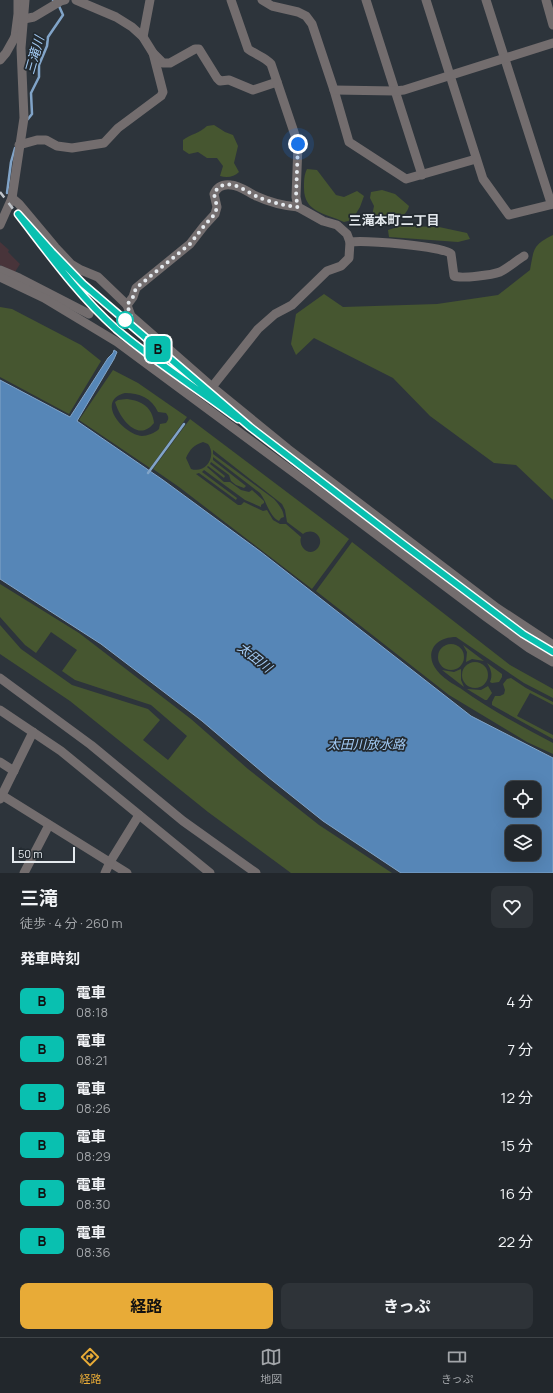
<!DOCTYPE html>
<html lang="ja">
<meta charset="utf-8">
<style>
body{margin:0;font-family:Manrope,"Noto Sans JP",sans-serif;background:#2e3338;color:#f1f3f6;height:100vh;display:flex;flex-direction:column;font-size:15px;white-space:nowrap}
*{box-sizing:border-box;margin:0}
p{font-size:13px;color:#a2a5a9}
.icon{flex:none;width:22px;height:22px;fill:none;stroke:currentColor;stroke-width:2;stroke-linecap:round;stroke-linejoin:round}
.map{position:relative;height:873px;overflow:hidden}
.details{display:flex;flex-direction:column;background:#22272c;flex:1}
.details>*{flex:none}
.badge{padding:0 8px;border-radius:6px;font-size:14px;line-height:26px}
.tools{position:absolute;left:505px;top:781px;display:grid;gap:8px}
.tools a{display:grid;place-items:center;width:36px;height:36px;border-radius:8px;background:#22272c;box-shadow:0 4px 16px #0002,0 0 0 1px #3f4448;font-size:20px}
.scale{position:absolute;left:12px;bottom:10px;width:63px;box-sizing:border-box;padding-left:4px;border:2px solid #e4e9ee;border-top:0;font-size:11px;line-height:14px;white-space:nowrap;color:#e4e9ee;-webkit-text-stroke:3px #232a30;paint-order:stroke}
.you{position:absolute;width:20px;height:20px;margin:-10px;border:3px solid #fff;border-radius:50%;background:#1a73e8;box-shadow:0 0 0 6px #1a73e833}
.map>.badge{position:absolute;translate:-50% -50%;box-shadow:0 0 0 2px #fff}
h2{padding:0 20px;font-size:15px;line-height:36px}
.round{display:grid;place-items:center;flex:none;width:42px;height:42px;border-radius:8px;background:#2e3338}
.overview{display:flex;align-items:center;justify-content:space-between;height:68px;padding:0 20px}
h1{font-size:19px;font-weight:700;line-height:30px}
.button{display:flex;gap:8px;margin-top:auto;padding:8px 20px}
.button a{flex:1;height:46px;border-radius:8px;background:#e8ab37;color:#111;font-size:16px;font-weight:700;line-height:46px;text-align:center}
.button a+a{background:#2e3338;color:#f1f3f6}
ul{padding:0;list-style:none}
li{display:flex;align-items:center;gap:12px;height:48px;padding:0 20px}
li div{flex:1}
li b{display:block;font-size:15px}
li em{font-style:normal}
li .badge{min-width:44px;font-weight:700;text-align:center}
.dock{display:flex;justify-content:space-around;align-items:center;height:56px;border-top:1px solid #3f4448;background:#22272c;font-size:11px;color:#a2a5a9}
.dock a{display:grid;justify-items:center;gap:2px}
.dock .current{color:#e8ab37}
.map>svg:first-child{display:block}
.commercial{fill:#48343a}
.green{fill:#465630;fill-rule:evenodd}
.water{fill:#5686b7;stroke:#81a4c8;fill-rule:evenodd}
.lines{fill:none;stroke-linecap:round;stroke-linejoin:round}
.stream{stroke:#81a4c8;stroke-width:2.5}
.minor{stroke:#736d6e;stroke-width:9}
.rail{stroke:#bfc4ca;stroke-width:2.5;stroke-dasharray:7 7;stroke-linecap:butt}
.line-casing{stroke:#fff;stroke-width:9}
.line{stroke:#09c0b0;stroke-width:6}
.walk{stroke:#e4e9ee;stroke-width:4;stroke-dasharray:0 7.2}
.stop-dot{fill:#fff;stroke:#09c0b0;stroke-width:2}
.labels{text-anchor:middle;stroke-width:3.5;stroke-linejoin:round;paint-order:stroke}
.water-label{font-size:13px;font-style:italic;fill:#a2caf4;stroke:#232a30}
.neighbourhood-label{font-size:13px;font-weight:bold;fill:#e4e9ee;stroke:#232a30}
</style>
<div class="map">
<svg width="553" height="873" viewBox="0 0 553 873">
<rect width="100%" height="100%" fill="#2d343b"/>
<path class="commercial" d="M0,242l9,8 -1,2 12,12 -5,8 -15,-7z"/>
<g class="green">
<path d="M214,125l11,7 8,3 5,11 -4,17 5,9c-5,5 -12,6 -19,4l3,-10 -6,-8h-10l-9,-6 -9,2 -6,-4v-10c8,-6 17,-7 24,-14z"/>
<path d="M307,169l10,1 19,25 8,2 13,-6 7,5 -4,11 -8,13 -8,2c-18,-9 -40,-9 -40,-34 0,-7 0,-13 3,-19z"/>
<path d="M382,190l13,4 14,12c-3,14 -23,18 -36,18l-1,-8 2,-10 -4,-8 1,-6z"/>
<path d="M401,226l38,1 28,6 3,6 -12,3 -69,-5 -1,-7z"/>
<path d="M553,235v265l-37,-35 -22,-2 -64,-47 -37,-38 -79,-40 -18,17 -5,-11 5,-30 28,-20 19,13 94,-3 61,-9 32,-25c4,-22 3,-25 23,-35z"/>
<path d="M0,307l12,2 69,36 20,16 -32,53 -69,-37z"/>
<path d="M113,370l25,13 49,34 -37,51 -71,-48zM125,393c14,0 27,5 33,19l8,1c3,4 3,6 0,10l-6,1 -1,5c-4,4 -12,7 -17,7 -19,-2 -47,-35 -17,-43z"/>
<path d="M127,399c15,2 25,8 27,24 -16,20 -34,-4 -39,-21l3,-2z"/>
<path d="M190,419l159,120 -37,50 -133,-102 -26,-18zM203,442l5,2c9,12 -2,30 -17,25l-5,-11c4,-9 8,-13 17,-16zM213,450l69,54 3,6 2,12 16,12c11,-8 23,5 14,15 -8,8 -19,-2 -16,-12l-15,-13h-6l-7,-4 -6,-10 -4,1 -19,-9 -3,3h-3l-42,-31 3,-1 37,27 1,-2 -35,-26 2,-2 41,30 16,7v-2l3,-2v-2l-12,-11 -3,2 -8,-2 -11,-8h-6l-17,-15 1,-1 16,12 1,-2 -15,-12 1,-2 18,13 2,6 5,4 8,3 2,-2 -33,-26v-3l47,36c7,9 9,23 19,28l2,-3 3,-1c-1,-8 -5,-12 -10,-18l-61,-45z"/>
<path d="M352,542l158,123 43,24v9l-29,-15 -68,-46c-24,0 -33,20 -16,37 5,5 13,10 20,14 29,21 61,38 93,55v11l-26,-12 -78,-47 -133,-104z"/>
<path d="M0,584l79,49 112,86 57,50 71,56 73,48h-101l-83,-61 -138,-111 -70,-47v-29l21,24 51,36 76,24 12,11 -17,20 25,20 19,-24 -36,-31 -76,-25 -13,-9 15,-21 -26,-18 -15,21 -11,-8 -25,-28z"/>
<circle cx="451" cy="657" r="13"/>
<path d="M463,645l21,16 -12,-2 -6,3 1,-10z"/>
<circle cx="475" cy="675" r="13"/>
<path d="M487,663l15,11v3l-3,5 -7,1 -2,-1c3,-7 1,-13 -3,-19z"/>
<path d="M461,669v11l3,7 -22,-17 12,2z"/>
<path d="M511,678l15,10 27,14v3l-23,-12 -13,23 36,19v4l-61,-34v-3l3,-6h5l4,-2 1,-4 -2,-6 4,-5z"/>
<path d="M488,686l4,7 -5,7h-2l-18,-11 14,1z"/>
</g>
<path class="water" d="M114,350l3,2 -3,7 -37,62 86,59 98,72 210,164 82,42v115h-152l-78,-52 -55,-44 -66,-56 -101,-77 -101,-65v-199l70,37 38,-59 5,-5zM512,788h22v22h-22zM512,832h22v22h-22z"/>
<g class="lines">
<g class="stream">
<path d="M28,119l4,-5 -1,-21 8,-16v-12l8,-19 1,-9 15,-22 -4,-9 -6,-6"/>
<path d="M7,193l4,-31 4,-14"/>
<path d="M148,473l36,-49"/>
</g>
<g class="minor">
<path d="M76,0l40,17 16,10 11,10 10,16 10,10h7l25,-14h4l18,29 3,3 9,-1 24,10 24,-8"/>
<path d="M262,0l10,6 26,6 8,4 6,8 22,66 15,52 57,37 70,-20"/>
<path d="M366,0l56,175"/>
<path d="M426,0l57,179 26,36 44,-11"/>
<path d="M486,0l65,203"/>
<path d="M546,0l7,25"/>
<path d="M24,19l10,-2 27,-16 4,-1"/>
<path d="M15,37l3,-23v-14"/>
<path d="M143,37l7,-37"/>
<path d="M0,60l6,-7 9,-16h6"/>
<path d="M334,90l61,1 9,-1 149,-47"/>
<path d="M19,145l18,-5h9l11,6 15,2 32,-5 14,-15 43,-32 2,-4 -10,-39"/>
<path d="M12,198l7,6 36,43 16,17 10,6 17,7 26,25 3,3 4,11 81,71 76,62 209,159 56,37"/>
<path d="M0,225l12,-27 12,-80 -3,-70 4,-48"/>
<path d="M350,242c14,-2 94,4 101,12l3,22c7,3 38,-1 46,-4 8,-4 16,-11 24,-16"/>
<path d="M0,270l19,8 70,36"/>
<path d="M0,277l44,21 73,44 195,144 174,131 43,31 24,14"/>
<path d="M127,305l6,-8 3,-9 54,-44 14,-18 11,-12 2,-7 -3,-13c3,-7 9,-10 17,-9 8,0 18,8 25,11 13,6 29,10 42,11"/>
<path d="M212,387l46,-58 17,-15 17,-9 35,-34 14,-5 8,-8 1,-16 -3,-8 -10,-9 -14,-4 -25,-14 -2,-10 2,-53 -27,-80c-6,-7 -15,-9 -23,-15l-17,-49"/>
<path d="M0,678l91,67 92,76 73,52"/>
<path d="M0,710l61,41 149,122"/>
<path d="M0,762l14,9"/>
<path d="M0,794l127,79"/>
<path d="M0,799l33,-67"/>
<path d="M24,873l25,-48"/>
<path d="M105,873l5,-11 29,-47"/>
</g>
<g class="rail">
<path d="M0,192l68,88 34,35 14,14 33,27 101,71 153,117 120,90 30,18"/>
<path d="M55,256l41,39 110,95"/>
</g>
</g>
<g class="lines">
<defs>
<path id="line" d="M238,419c-40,-30 -83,-57 -122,-90 -38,-34 -67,-75 -98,-115l34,38 31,32 167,143 153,117 120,90 30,18"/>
</defs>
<use href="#line" class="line-casing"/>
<use href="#line" class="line"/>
<path class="walk" d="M125,320l6,-4 -4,-11 6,-8 3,-9 54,-44 14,-18 11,-12 2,-7 -3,-13c3,-7 9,-11 18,-9 9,1 18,9 26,12 12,5 27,9 40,10l-2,-10 2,-53"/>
</g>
<circle class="stop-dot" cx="125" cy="320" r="8"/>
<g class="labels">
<g class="water-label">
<text transform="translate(34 55) rotate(-74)" y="5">三滝川</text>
<text transform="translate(255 657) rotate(38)" y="5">太田川</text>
<text x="366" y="749">太田川放水路</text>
</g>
<g class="neighbourhood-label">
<text x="394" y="225">三滝本町二丁目</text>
</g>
</g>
</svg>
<div class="tools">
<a><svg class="icon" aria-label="locate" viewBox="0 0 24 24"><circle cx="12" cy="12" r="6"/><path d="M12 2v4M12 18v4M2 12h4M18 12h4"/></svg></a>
<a><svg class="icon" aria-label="layers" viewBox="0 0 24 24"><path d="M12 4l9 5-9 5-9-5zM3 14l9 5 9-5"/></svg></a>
</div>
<div class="scale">50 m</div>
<div class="you" style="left:298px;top:144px"></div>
<b class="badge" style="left:158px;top:349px;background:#09c0b0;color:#111">B</b>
</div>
<section class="details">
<div class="overview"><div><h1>三滝</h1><p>徒歩 · 4 分 · 260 m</p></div><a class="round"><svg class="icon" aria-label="heart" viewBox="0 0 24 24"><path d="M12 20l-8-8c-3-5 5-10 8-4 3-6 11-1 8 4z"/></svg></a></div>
<h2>発車時刻</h2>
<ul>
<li><span class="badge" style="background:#09c0b0;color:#111">B</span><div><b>電車</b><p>08:18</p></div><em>4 分</em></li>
<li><span class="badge" style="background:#09c0b0;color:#111">B</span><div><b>電車</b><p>08:21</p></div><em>7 分</em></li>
<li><span class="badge" style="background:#09c0b0;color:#111">B</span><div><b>電車</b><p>08:26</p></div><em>12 分</em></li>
<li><span class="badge" style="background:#09c0b0;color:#111">B</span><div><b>電車</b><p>08:29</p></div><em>15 分</em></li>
<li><span class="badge" style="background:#09c0b0;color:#111">B</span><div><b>電車</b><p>08:30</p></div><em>16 分</em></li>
<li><span class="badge" style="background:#09c0b0;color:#111">B</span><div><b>電車</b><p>08:36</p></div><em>22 分</em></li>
</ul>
<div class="button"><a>経路</a><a>きっぷ</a></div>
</section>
<nav class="dock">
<a class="current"><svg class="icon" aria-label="directions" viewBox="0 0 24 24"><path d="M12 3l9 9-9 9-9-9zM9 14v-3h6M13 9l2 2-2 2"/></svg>経路</a>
<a><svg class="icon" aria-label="map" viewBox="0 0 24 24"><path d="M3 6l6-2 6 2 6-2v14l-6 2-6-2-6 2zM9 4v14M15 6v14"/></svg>地図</a>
<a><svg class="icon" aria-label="tickets" viewBox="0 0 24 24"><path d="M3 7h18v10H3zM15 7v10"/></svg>きっぷ</a>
</nav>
